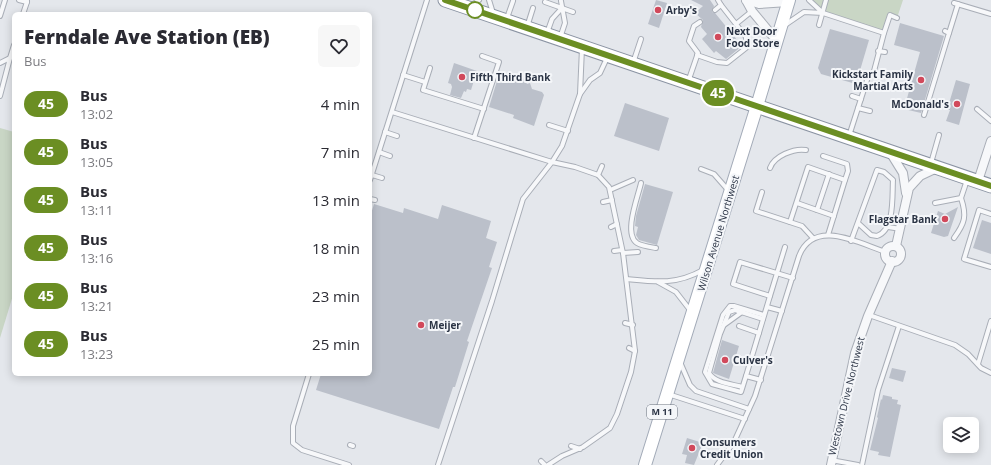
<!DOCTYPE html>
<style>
body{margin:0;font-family:"Open Sans",sans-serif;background:#f7f7f7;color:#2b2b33;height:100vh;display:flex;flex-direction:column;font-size:15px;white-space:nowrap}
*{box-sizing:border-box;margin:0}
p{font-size:13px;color:#7c7c81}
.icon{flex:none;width:22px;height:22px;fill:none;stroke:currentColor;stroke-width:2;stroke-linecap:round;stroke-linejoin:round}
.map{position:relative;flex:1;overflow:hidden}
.drawer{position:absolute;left:12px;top:12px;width:360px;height:364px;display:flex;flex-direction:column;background:#fff;border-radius:6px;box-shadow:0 2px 10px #0003}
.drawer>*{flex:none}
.badge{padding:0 8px;border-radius:13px;font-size:14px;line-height:26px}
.controls{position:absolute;left:943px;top:417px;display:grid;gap:8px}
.controls a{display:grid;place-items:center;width:36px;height:36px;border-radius:6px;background:#fff;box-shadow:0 2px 10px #0003;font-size:20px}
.map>.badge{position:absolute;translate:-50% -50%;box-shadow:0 0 0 2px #fff}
.round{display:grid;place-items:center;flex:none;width:42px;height:42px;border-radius:6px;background:#f7f7f7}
.head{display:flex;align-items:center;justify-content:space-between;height:68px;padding:0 12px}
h1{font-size:19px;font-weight:800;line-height:30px}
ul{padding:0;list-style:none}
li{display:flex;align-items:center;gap:12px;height:48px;padding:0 12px}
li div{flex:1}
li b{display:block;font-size:15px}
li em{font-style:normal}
li .badge{min-width:44px;font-weight:700;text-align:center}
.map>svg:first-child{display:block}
.green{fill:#c9d6c5}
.building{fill:#bbc0ca}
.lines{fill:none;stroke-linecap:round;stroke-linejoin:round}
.service-casing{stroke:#a9aeb7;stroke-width:6}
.minor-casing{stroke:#a9aeb7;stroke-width:10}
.primary-casing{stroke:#a3abb8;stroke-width:14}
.trunk-casing{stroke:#8b94a3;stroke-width:15}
.service{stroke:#f7f8fa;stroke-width:4}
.minor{stroke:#f7f8fa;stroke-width:8}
.primary{stroke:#fff;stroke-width:12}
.trunk{stroke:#fff;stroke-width:13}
.line-casing{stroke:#fff;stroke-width:9}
.line{stroke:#6b8e23;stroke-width:6}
.stop-dot{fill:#fff;stroke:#6b8e23;stroke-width:2}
.poi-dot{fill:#d1495b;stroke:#f4f6f9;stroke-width:1.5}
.labels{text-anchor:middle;stroke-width:4;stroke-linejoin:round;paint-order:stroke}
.shield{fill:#f4f6f9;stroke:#676e7b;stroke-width:1}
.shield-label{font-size:9px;font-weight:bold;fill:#2b3445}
.poi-label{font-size:10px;font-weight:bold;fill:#2b3445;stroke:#f4f6f9;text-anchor:start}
.street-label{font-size:10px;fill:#2b3445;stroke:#f4f6f9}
</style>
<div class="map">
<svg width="991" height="465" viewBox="0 0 991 465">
<rect width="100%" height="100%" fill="#e4e7ec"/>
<g class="green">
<path d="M809,0h94l-6,18 -7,-3 -6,18 -61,-20z"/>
<path d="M0,128l14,4v160l-14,46z"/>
</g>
<g class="building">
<path d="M656,0l11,3 -8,25 -11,-4z"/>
<path d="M691,0h19l4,6 -2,6 3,1 27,33 -16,13 -10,-8 -2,2 -12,-14 5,-5 -6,-7 2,-7 -8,-7 8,-7z"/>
<path d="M900,23l44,13 -23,77 -17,-4 16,-57 -26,-7z"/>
<path d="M830,29l39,11 -13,44 -35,-10 -3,-6z"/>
<path d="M454,63l23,8 -6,19 -4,-1 -1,3 -2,-1 -3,7 -11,-3 2,-8 -1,-3 -3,-1z"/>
<path d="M500,71l21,8 2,-1 4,6 3,-1 2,6 10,3 2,3 -10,31 -21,-8 1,-3 -25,-8z"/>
<path d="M956,80l14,4 -11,41 -13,-4 4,-11h-3z"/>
<path d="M625,103l44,15 -10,33 -45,-15z"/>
<path d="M645,184l28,8 -16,53 -18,-5 -3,-5 2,-8 -3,-1 1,-10z"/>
<path d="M374,204l29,9 1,-5 34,11 4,-14 49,16 -5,17 11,4 -8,25 3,1 -25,73 2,1 -14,45h-2l-14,42 -123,-39 5,-16h49v-157z"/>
<path d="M958,207l-10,29 -4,1 -13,-4 7,-22 7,3z"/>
<path d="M982,220l9,3v31l-18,-6z"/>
<path d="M722,340l17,6 -10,33 -16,-6z"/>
<path d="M892,368l14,3 -3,11 -14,-4z"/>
<path d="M883,395l9,2v2l6,1 -1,4 4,1 -11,52 -12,-2 1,-3 -9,-2 8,-32 -1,-1 4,-18 1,1z"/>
<path d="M687,438l16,5 -9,22 -9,-2 2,-8 -5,-1z"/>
</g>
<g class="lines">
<defs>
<g id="service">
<path d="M19,0l8,2v-1"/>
<path d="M489,0l4,13"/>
<path d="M545,2l28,10"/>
<path d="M954,3l37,11"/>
<path d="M471,6l8,-6"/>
<path d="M715,10l6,-5 -3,-5"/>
<path d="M823,13l61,20 -10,38 -6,6 -19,59"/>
<path d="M23,14l4,-12"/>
<path d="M0,16l5,-16"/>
<path d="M507,18l6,-17"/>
<path d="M736,24l16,-13"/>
<path d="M785,25l19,-13 19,1 -14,-13"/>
<path d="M819,25l7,-25"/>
<path d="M527,27l6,-19"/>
<path d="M547,33l5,-14 10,-11"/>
<path d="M884,33l6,-18 7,3"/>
<path d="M949,33l9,-29"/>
<path d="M560,38l5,-15 -4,-22"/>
<path d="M878,51l7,1"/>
<path d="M697,55l20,7 10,1 19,-15v-11l-25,-32"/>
<path d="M0,63l10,-5 4,-13"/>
<path d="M633,63l8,-24"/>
<path d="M430,68l-7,22 61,19"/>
<path d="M403,75l22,7"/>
<path d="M688,82l10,-29 -9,-12 5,-15 6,-4"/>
<path d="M580,94l10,-14 10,-7 7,-15"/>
<path d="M0,96l10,-38"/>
<path d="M852,96l9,3"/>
<path d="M858,108l12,3"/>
<path d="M977,109l14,12"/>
<path d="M392,112l160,50 10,-16 18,-52 2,-46"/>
<path d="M924,115l25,-82 -4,-2"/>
<path d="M549,125l19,6"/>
<path d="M385,132l12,4"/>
<path d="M474,138l25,-76 -17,-6"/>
<path d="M379,152l11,4"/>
<path d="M823,156l24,8 1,7 -3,9"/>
<path d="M931,163l8,-28"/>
<path d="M770,168c4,-12 24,-20 36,-18"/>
<path d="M701,169l13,5 14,16"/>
<path d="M372,175l10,3"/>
<path d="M598,175l4,-9"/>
<path d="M370,180l57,-180"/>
<path d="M641,183c-3,14 -18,51 -4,60 5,3 13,4 19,5"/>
<path d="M610,190l23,-10"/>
<path d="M762,192l-6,19 46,15 11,12"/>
<path d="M370,199l5,1"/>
<path d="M603,202l9,-2"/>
<path d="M797,203l37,13"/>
<path d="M935,203l26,-5 6,-18"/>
<path d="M817,210l12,-36"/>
<path d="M991,214l-12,-4 -15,49 27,8"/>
<path d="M790,222l18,-55 37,13 -17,55"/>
<path d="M611,227l6,-3"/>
<path d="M888,227l13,2"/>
<path d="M954,238c11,-15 13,-22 7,-40"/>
<path d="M851,241l26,-71 7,2 9,8c-1,16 2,50 -16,56l-6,-1 -13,-12"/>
<path d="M785,247l-15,49 -37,-12 7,-22 53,16"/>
<path d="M614,251l8,-1"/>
<path d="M623,253l15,-1"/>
<path d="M627,279c29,3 49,6 76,-9"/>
<path d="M658,282l18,10 14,18"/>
<path d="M767,307l15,4"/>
<path d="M869,315l86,30 13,9 13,14 10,5"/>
<path d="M625,323l8,2"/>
<path d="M724,325l18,-13"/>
<path d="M739,326l20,7"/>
<path d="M629,348l6,3"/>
<path d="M680,362l10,23 6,6 53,18"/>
<path d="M978,364l13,-43"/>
<path d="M309,374l-16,52v17l9,7 47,15"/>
<path d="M746,376l-5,16 -29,-8 -7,-12 18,-57 7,-9h4l30,9"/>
<path d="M761,380l-15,-4 24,-80"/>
<path d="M742,387c-10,-3 -27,-4 -33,-14l11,-39 9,-22 6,-2 28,9"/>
<path d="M668,394l77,25"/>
<path d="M350,445l3,1"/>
<path d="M571,446l9,3"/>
<path d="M831,460l27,5"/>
<path d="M541,461l4,4"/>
<path d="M438,465l54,-164 31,-102 29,-37 23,5 23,8 11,12 14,66 12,98 -4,21 -14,42 -7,14 -27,19 -21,9 -14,9"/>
<path d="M717,465l17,-23 21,-46 44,-140c15,-38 59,-13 87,-4"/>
<path d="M862,465l16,-75 21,-64"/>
</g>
<g id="minor">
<path d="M746,0l6,11 24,29"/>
<path d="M746,0l13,4 29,-2"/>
<path d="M890,152l13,21 3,20"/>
<path d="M978,181l13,-40"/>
<path d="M896,246l13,-58 11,-12 17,-8"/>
<circle cx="893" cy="254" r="8"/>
<path d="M831,465l24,-112 13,-37 24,-55"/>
</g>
<path id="primary" d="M645,465l112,-359 32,-106"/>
<path id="trunk" d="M445,0l546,186"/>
</defs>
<use href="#service" class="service-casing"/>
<use href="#minor" class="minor-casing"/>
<use href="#primary" class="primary-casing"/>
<use href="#trunk" class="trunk-casing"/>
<use href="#service" class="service"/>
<use href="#minor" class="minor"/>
<use href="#primary" class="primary"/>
<use href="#trunk" class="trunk"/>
</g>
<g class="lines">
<defs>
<path id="line" d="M445,0l546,186"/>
</defs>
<use href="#line" class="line-casing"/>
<use href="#line" class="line"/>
</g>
<circle class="stop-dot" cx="475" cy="10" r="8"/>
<g class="poi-dot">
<circle cx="658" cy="10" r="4"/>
<circle cx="718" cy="37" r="4"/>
<circle cx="462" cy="77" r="4"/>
<circle cx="921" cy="80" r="4"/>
<circle cx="957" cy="104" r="4"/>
<circle cx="945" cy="219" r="4"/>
<circle cx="421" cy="325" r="4"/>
<circle cx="725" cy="360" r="4"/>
<circle cx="692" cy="448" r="4"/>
</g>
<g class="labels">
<rect class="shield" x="647" y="405" width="30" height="14" rx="3"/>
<g class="shield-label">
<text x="662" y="415">M 11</text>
</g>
<g class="poi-label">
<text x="666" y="14">Arby's</text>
<text x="726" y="35">Next Door<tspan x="726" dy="12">Food Store</tspan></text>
<text x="913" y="78" text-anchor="end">Kickstart Family<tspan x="913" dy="12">Martial Arts</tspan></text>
<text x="470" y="81">Fifth Third Bank</text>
<text x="949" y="108" text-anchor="end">McDonald's</text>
<text x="937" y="223" text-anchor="end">Flagstar Bank</text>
<text x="429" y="329">Meijer</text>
<text x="733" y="364">Culver's</text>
<text x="700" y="446">Consumers<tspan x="700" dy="12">Credit Union</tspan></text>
</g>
<g class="street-label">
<text transform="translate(718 233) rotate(-73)" y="4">Wilson Avenue Northwest</text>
<text transform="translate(846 396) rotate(-76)" y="4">Westown Drive Northwest</text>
</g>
</g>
</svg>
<div class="controls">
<a><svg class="icon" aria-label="layers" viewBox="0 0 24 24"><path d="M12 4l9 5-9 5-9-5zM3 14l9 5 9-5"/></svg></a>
</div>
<b class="badge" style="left:718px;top:93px;background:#6b8e23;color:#fff">45</b>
<section class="drawer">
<div class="head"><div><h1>Ferndale Ave Station (EB)</h1><p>Bus</p></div><a class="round"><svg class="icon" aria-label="heart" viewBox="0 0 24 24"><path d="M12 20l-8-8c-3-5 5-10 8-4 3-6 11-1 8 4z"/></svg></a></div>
<ul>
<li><span class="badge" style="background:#6b8e23;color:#fff">45</span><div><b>Bus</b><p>13:02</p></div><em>4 min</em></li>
<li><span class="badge" style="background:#6b8e23;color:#fff">45</span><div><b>Bus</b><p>13:05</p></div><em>7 min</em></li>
<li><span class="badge" style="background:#6b8e23;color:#fff">45</span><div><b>Bus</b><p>13:11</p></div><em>13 min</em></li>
<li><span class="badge" style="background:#6b8e23;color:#fff">45</span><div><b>Bus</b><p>13:16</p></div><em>18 min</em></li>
<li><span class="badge" style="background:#6b8e23;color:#fff">45</span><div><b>Bus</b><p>13:21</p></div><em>23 min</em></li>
<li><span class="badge" style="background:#6b8e23;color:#fff">45</span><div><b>Bus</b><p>13:23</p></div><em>25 min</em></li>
</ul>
</section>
</div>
